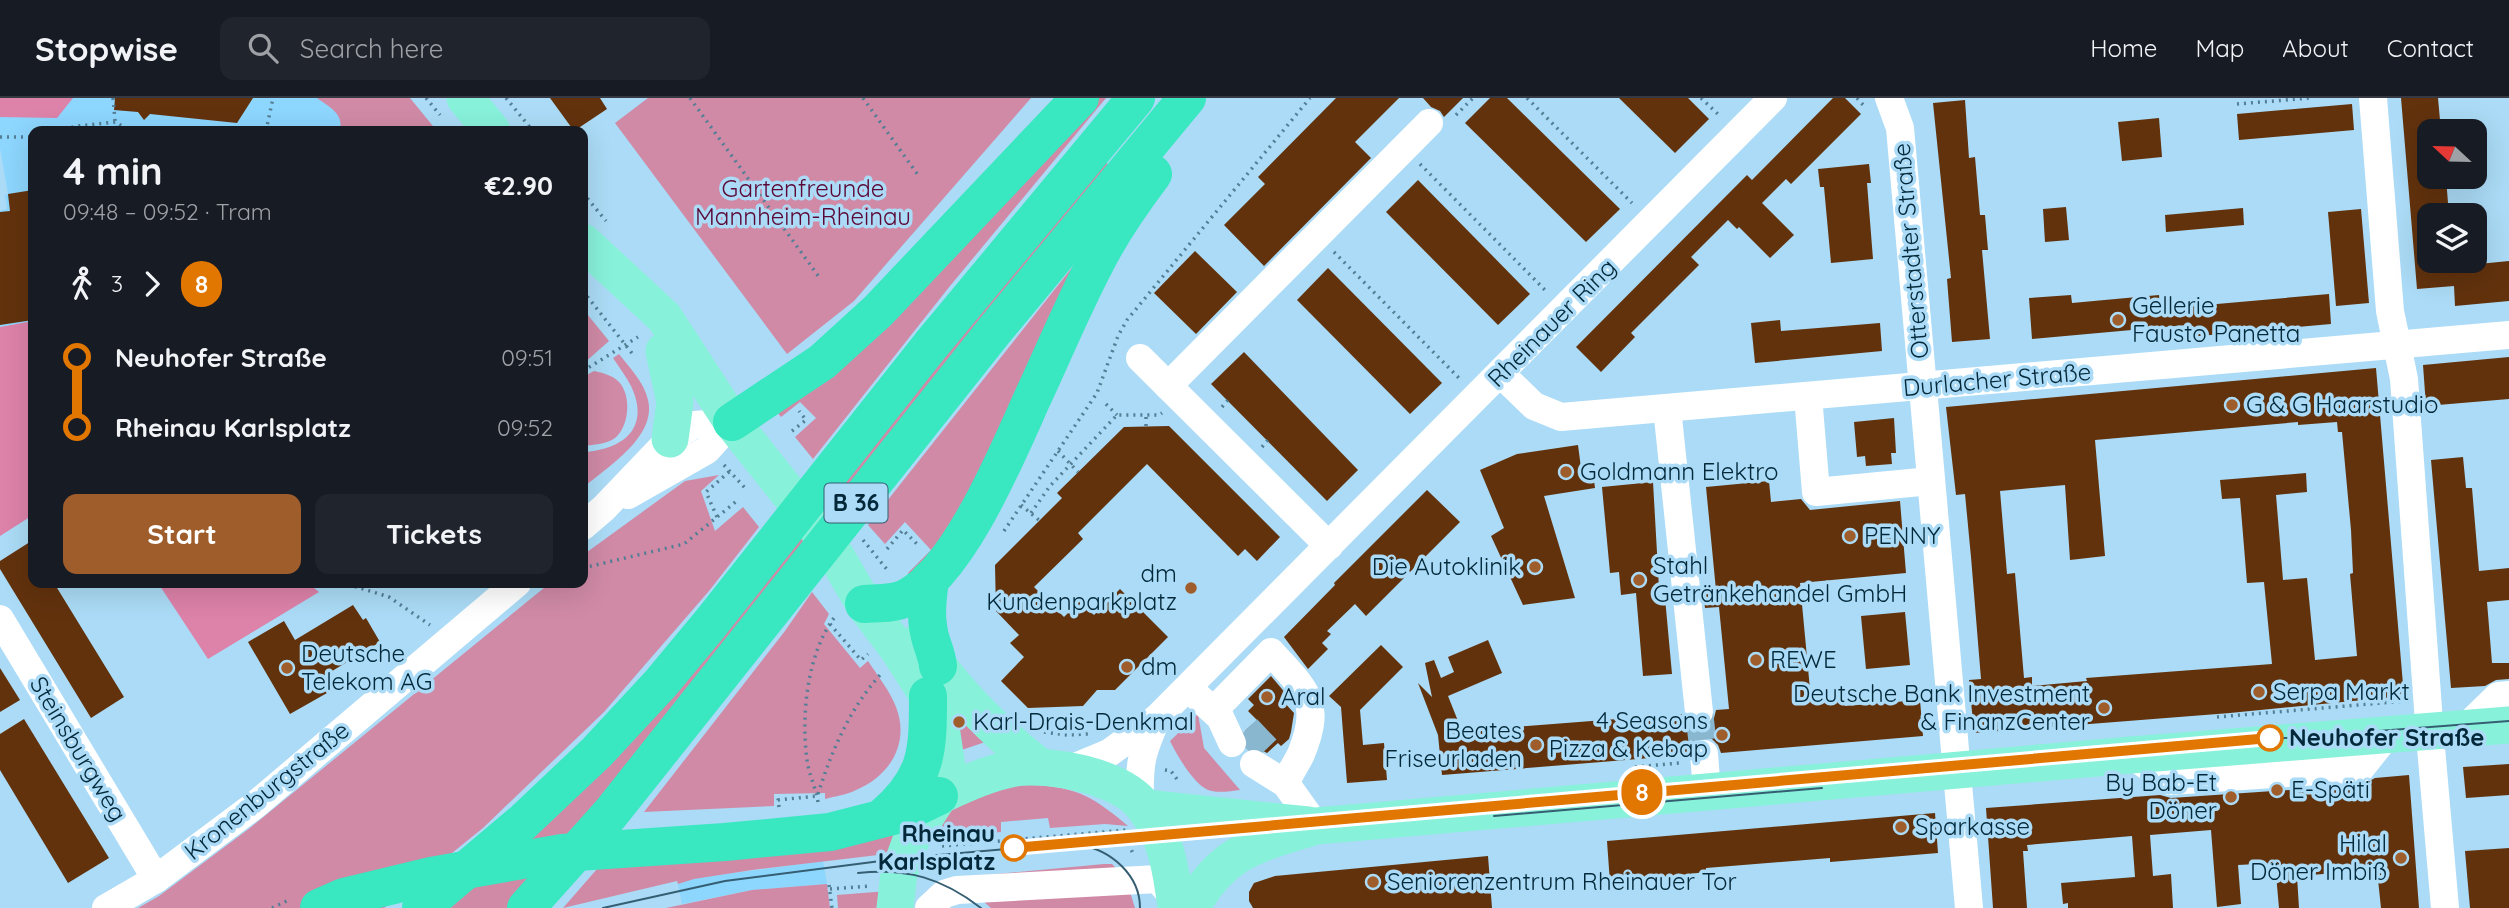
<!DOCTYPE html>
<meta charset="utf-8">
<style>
body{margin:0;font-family:Quicksand,sans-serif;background:#20242c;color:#f1f3f6;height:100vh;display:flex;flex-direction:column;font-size:26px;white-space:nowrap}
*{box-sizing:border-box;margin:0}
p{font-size:23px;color:#9ea1a6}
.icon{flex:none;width:38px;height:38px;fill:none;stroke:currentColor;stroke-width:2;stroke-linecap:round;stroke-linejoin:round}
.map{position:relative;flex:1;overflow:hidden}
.drawer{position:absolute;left:28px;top:28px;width:560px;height:462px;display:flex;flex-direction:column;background:#171b24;border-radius:14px;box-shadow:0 7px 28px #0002}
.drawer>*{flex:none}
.badge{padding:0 14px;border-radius:23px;font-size:24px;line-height:46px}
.needle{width:46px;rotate:292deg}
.controls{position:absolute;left:2417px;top:21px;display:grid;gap:14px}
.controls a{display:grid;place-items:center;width:70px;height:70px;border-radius:14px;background:#171b24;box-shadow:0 7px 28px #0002;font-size:35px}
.map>.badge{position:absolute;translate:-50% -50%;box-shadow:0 0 0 4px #fff}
.legs{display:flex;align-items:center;gap:10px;height:77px;padding:0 35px;font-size:23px}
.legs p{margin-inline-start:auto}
.summary{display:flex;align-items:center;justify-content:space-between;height:119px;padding:0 35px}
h1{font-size:38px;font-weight:700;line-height:52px}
.button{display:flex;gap:14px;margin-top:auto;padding:14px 35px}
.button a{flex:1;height:80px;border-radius:14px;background:#a05d2c;color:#fff;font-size:28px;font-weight:700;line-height:80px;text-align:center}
.button a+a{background:#20242c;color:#f1f3f6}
ul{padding:0 35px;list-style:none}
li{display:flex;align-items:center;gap:24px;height:70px;font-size:26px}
li i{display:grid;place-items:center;width:10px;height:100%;margin:0 9px;background:currentColor}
li i::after{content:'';width:18px;height:18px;margin:-9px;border:5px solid;border-radius:50%;background:#171b24}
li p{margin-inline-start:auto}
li:first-child i{background:linear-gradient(#0000 50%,currentColor 0)}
li:last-child i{background:linear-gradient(currentColor 50%,#0000 0)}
header{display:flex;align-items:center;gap:42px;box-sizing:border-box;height:98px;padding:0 35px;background:#171b24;border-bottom:2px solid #363941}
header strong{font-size:33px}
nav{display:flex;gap:38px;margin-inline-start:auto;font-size:24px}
.search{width:490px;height:63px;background:#20242c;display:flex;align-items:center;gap:18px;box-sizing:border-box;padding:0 24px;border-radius:14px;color:#9ea1a6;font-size:26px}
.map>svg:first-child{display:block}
.built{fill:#8dd6fe}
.green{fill:#d08aa6}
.forest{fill:#dd82a9}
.building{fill:#62320d;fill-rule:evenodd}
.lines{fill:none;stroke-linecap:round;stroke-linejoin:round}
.minor-tunnel{stroke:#89b7d0;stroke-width:28;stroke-dasharray:28 14;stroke-linecap:butt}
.path{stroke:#537e95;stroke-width:3.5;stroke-dasharray:2 5;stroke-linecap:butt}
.minor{stroke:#fff;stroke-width:28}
.major{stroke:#88f1d9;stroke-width:37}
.highway{stroke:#39e7c0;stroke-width:38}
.tram{stroke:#355e73;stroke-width:2}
.line-1-casing{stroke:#fff;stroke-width:16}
.line-1{stroke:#e17600;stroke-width:10}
.poi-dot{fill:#a05d2c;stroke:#abdbf6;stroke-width:2.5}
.stop-1-dot{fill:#fff;stroke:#e17600;stroke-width:3.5}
.labels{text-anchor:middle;stroke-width:7;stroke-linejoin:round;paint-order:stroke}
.shield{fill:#abdbf6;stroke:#355e72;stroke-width:2}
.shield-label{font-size:23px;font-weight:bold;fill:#02283a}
.park-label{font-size:24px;fill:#5b0735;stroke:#abdbf6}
.street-label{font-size:24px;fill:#02283a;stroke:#abdbf6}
.poi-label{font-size:24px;fill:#02283a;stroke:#abdbf6;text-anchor:start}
.stop-label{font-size:24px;font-weight:bold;fill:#02283a;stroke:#abdbf6;text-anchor:start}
</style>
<header>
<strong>Stopwise</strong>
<div class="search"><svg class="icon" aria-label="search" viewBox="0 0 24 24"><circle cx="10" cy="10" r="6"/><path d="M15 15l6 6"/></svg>Search here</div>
<nav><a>Home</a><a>Map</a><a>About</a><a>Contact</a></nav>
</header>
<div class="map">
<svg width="2509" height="810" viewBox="0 0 2509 810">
<rect width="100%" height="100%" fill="#abdbf6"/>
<g class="built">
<path d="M6,0h398l28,33h-399v190l-33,6v-116l7,-2 -2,-14 3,-1 -8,-46v-37z"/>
<path d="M823,763l4,23 -75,6 -70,14 -4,-20 18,-6z"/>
</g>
<g class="green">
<path d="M317,0h93l27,33h-97c4,-18 -11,-24 -23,-33z"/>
<path d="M648,0h383l-177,203 -67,53 -172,-231z"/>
<path d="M1091,0h15l-156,188 -137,173 -18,-22 21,-19 -16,-16 -19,15 -4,-5z"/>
<path d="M1104,61l4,6 -565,706 -36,37h-64z"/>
<path d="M1082,157l-96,227 -72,100 -6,-9 23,-23 -26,-28 -20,22 -17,-19z"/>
<path d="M583,211l26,32 -26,23z"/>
<path d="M619,256c10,13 25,28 29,46 9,37 -41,67 -65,88v-36c40,-2 68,-24 48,-66 -5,-10 -12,-19 -18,-28z"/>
<path d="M594,273c9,2 18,4 25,11 13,14 10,45 -4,56 -8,6 -23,7 -32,8v-69z"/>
<path d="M719,377l-18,16 14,40 28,-24 16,20 -50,64 -105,121 -121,116 -99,80h-246l21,-12 91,-68 300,-245h33v-28l102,-74z"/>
<path d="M812,494l17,22 -5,10 36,44 8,-7c9,14 22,30 28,46 14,36 -6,69 -40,83 -9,5 -21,6 -31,9v-6l-51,1v12l-130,6 141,-181z"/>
<path d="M935,579l56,63 -38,13z"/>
<path d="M1198,616l6,34 36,42c-9,1 -19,3 -28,1 -16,-2 -35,-36 -42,-50z"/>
<path d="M1024,686c51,3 65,9 104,42l-23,-2 -55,4 -2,-10 -47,4v10l-83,8c8,-7 15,-18 24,-24 22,-15 56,-28 82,-32z"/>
<path d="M897,727l-2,28 -143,17 -58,9 -16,5 -1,-3 -114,27 34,-39z"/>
<path d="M1104,766h8l14,15 9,29h-144l-7,-6 13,-28z"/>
<path d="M827,786l3,24h-164l86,-18z"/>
<path d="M888,793v17h-50l-1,-13z"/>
</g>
<g class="forest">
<path d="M0,0h73l-16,20 -57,-1z"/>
<path d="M33,223v194l-33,21v-209z"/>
<path d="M158,485h150l11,9 -111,67z"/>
</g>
<g class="building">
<path d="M115,0h138l-16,25 -87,-9 -6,6 -6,-8 -24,-2z"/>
<path d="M550,0h50l7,11 -33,22z"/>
<path d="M1336,0h63l-44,44 16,16 -107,108 -40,-41 41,-41 -7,-7z"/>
<path d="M1423,0h40l-19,19 -4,-6 -9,-4z"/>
<path d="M1490,0h17l113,111 -34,33 -121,-119z"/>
<path d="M1619,0h69l21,21 -34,34z"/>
<path d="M1833,0h12l16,16 -70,70 -5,-5 -24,24 32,32 -24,23 -31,-31 -2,2 -9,-9 -37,37 8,8 -68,68 4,4 -34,35 -25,-25 171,-172 5,5z"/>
<path d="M2401,0h37l3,33h-12v46h17l2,26 -19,2v56h19v6l61,-6v40l-54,5 -1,-20 -37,3z"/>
<path d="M1965,2l4,58 6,-1 5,58h5l3,35h-6l8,89 -38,3 -5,-63 4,-1 -18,-175z"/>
<path d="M2352,6l2,26 -115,10 -2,-26z"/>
<path d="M2159,20l3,39 -40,4 -4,-39z"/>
<path d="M1869,66l2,19h-4l6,76 -42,4 -7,-76h-4l-2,-18z"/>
<path d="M1418,82l112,114 -32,31 -112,-113z"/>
<path d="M33,92v130l-33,5v-113l10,-1 -2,-17z"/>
<path d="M2066,109l3,33 -24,2 -2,-33z"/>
<path d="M2243,110l1,17 -78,7 -1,-17z"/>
<path d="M2361,111l8,94 -33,3 -8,-94z"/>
<path d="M1195,153l42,41 -41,42 -42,-41z"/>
<path d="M1328,170l114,115 -32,31 -113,-114z"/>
<path d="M2329,196l2,30 -143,13 -1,-12 -155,14 -3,-41 42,-3 1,8 87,-8 1,14z"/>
<path d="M1780,222l1,11 99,-8 2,28 -127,12 -4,-40z"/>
<path d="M1244,254l114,118 -31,31 -116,-117z"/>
<path d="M2509,259v42l-83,7 -3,-41z"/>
<path d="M2376,270l28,328 -174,17 -256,20 -5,-53 12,-1 -10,-122 -6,-63 -9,1 -10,-88zM2298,324v3l39,-3 1,10h4l9,98 2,43 -3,1 7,82 -42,4 -8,-82 -24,2 -7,-85 31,-3 -1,-19 -86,7 2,19 18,-1 7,85 17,-1 8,82 -186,14 1,3 -55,5v-9l-8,1 -9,-105 -8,1 -7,-83 65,-6 5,75 35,-4 -10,-116z"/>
<path d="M1894,320l2,35h-5l1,11 -26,2 -1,-10 -8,1 -3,-35z"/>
<path d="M1169,328l111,111 -23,24 -12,-12 -7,7 -91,-92 -69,69 5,6 -49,48 30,30 16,-16 14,14 26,-26 48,48 -53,53h-18l-14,16 -55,2 -27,-27 23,-24 -14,-14 9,-8 -23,-24 -1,-46 67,-67 -5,-5 67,-66z"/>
<path d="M1578,347l3,23 11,-2 3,22 -51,8 31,102 -52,7 -32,-69 13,-8 -24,-58 37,-16z"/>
<path d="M2463,359l3,31h6l7,83 30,-3v32l-22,2 5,61h17v16l-13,1 -11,6 -34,2 -20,-228z"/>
<path d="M1769,383l2,21 30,-3 9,11 90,-9 6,72 -106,10 11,117 33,-3 1,9 75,-6 3,36 -202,17 -3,-8 -6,-6 -10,-1 -7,2 -6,6 -2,9 -245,20 -4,-40 -20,-52 14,14 -7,-34 9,-3 7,18 13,-6 -6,-15 40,-17 14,33 -54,23 14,35 220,-17 4,8 7,5 7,2 9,-4 5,-7 2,-8 13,-1 -10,-102 -14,1 -2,-17 13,-1 -10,-103z"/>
<path d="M1653,384l6,106 5,-1 8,87 -29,2 -7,-83 -15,2 -2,-23 -9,1 -8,-86z"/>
<path d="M1427,392l33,32 -94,94 -11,-12 -28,27 4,3 -9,9 6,6 -20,20 -24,-32 51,-52 -1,-2z"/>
<path d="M33,442v43h21l70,114 -33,21 -91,-149v-8z"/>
<path d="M353,507l10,15 3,-2 14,24 -61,37 8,14 -37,21 -42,-72 36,-21 11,19z"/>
<path d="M1905,514l5,53 -44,4 -5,-53z"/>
<path d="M1381,547l22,22 -43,43 3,35 21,-2 3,37 -40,3 -6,-76 -12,-11z"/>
<path d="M0,570l20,32 -20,12z"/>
<path d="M1271,578l16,19 -5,5 12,13 -3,19 -2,7 -8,7 -3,-3 -11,10 -12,-6 -8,2 2,-5 -4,-13 12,-11 -9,-9 6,-6 -6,-6z"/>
<path d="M24,621l85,139 -41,25 -68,-113v-36z"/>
<path d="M2509,666v31l-43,3 -3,-31z"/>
<path d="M2409,677l10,133h-38l-4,-38 -80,6 2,32h-20l-4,-45 -37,2 3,39 -24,3 -6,-77 -61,5 3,41 18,-2 2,34h-105v-5l-5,1 -2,-21 74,-6 -3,-41 -105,9 1,6h-5l4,57h-34l-7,-100 174,-13 11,3 191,-13 13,-7z"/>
<path d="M1935,715l3,40 -108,9v-4l-124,10v4l-96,11 -3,-42z"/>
<path d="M2509,750v60h-39l-5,-57z"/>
<path d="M1488,758l4,52h-239l-4,-7v-9l5,-9 21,-7z"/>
</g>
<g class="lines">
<g class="minor-tunnel">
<path d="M1699,614l5,42"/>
<path d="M1247,631l21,22"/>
</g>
<g class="path">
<path d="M113,0l3,33"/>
<path d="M426,0l14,17"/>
<path d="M506,0l27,33"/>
<path d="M690,0l129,179"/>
<path d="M863,0l55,77"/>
<path d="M1527,0l105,105"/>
<path d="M1701,0l20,19"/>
<path d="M1857,0l8,9"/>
<path d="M2237,6l73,-6"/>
<path d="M1456,17l17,-17"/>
<path d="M58,33l19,-5 39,-4 13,9"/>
<path d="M266,33l7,-33"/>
<path d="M0,39h33"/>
<path d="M1420,66l128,129"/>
<path d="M583,95l23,28"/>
<path d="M1334,154l125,126"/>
<path d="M583,193l52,66"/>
<path d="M583,273l55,-34"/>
<path d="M1106,306l11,11"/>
<path d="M1222,309l6,-7"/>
<path d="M1146,328v-11"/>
<path d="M792,333l14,-11 -7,-9"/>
<path d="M1262,349l6,-7"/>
<path d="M1058,353l20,21"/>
<path d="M724,367l21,23"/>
<path d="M1021,407l19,16"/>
<path d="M1031,415l19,-27 67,-71h42l3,-2"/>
<path d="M717,419l-11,-25 24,-21"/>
<path d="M1004,433l93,-138 21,-57 9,-16 183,-222"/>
<path d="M863,442l26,32"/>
<path d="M887,451l16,-19 17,17"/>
<path d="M583,470l101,-24 54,-44"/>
<path d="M320,485l37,4 32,10 41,28"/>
<path d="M830,526l31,36 7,-6"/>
<path d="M2217,619l188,-16"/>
<path d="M1044,634l23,3 21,-1"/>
<path d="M1635,669l44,-4"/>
<path d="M1165,672l6,1 8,11"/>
<path d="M818,696c14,-44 31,-84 62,-119"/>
<path d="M818,704c-2,-14 -9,-27 -11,-42 -6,-44 0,-106 27,-142"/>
<path d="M779,709l-1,-7 39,-4"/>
<path d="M1123,733l11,25"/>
<path d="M942,748l184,-16"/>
<path d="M829,787l3,23"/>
<path d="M830,791l40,-3"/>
<path d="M272,810l17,-8"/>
</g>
<g class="minor">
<path d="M1889,0l11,30 69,780"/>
<path d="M2373,0l17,213 14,68 26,357 15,172"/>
<path d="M1140,260l189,188"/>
<path d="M1501,276l33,32 27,11 948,-82"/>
<path d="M1168,288l261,-263"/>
<path d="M1808,298l8,96 115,-11"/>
<path d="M1667,310l32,304"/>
<path d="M628,397l79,-45 25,-28"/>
<path d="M583,428l21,-18 66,-69 24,-14 38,-3"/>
<path d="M0,521l156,260"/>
<path d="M1199,600l21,19 12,26"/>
<path d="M1214,612l57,-58c34,38 52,49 30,102 -5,11 -12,19 -15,30"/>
<path d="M2464,631l34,-33 11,-1"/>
<path d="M1704,656l3,38"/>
<path d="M2131,657l39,26 191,-13 27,-34"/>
<path d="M1254,666l32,20 30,42"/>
<path d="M1068,672l41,-17 48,-35 616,-620"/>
<path d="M1140,704c-1,-39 1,-48 17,-84"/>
<path d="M106,810l50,-29 99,-74 262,-222"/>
<path d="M929,810l15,-14 13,-4 201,-11 17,21"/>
</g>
<g class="major">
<path d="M465,0l27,33"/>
<path d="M583,144l81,75 68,105 97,122 35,60 34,45 30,47 13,31 6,40 -1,13 -7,16 -28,44 -12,33 -4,35"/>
<path d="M664,253l11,51 -5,37"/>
<path d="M920,543c33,48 73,89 119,125"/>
<path d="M939,698c24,-11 49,-23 76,-28 35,-5 106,8 129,39 22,28 28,67 32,101"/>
<path d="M1145,710l163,17"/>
<path d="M1191,810c32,-58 65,-63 125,-82l815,-71 378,-30"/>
</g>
<g class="highway">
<path d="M732,324l90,-60 56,-51 202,-213"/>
<path d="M930,481c-2,18 -5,35 -1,53 2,12 8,22 9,34"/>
<path d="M864,506c14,-1 29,0 42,-6 53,-26 102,-146 126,-199 21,-45 40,-91 63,-135 16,-32 36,-61 58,-90"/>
<path d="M884,718c44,-38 44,-65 44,-120"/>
<path d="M319,810l25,-11 87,-21 131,-23 163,-11 105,-10 74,-19 35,-17"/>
<path d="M421,810l102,-86 74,-70 64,-69 49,-59 220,-278 206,-248"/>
<path d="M526,810l85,-95 383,-482 193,-233"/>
</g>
<g class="tram">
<path d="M2321,646l66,-4"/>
<path d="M1494,718l328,-28"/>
<path d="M1080,747c31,5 60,30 60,63"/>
<path d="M858,775c50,-5 84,5 123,35"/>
<path d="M603,810l122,-27 179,-23 1236,-109 369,-28"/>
</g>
</g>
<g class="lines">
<defs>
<path id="line-1" d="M1014,750l1256,-110"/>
</defs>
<use href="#line-1" class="line-1-casing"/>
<use href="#line-1" class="line-1"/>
</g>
<g class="poi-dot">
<circle cx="2118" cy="222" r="7"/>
<circle cx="2232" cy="307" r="7"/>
<circle cx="1566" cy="374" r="7"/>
<circle cx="1850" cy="438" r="7"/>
<circle cx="1535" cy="469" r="7"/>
<circle cx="1639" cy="482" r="7"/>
<circle cx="1191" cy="490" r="7"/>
<circle cx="1756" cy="562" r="7"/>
<circle cx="1127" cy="569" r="7"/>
<circle cx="287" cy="570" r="7"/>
<circle cx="2259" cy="594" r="7"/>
<circle cx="1267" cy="599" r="7"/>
<circle cx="2104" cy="610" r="7"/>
<circle cx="959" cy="624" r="7"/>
<circle cx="1722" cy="637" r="7"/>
<circle cx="1536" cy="647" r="7"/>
<circle cx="2277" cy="692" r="7"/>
<circle cx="2231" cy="699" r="7"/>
<circle cx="1901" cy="729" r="7"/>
<circle cx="2401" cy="760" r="7"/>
<circle cx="1373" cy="784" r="7"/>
</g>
<g class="stop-1-dot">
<circle cx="2270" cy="640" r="12"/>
<circle cx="1014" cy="750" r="12"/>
</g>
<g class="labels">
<rect class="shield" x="824.5" y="385.5" width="63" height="39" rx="5"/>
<g class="shield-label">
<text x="856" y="413">B 36</text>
</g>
<g class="park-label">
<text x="803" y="99">Gartenfreunde<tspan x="803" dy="28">Mannheim-Rheinau</tspan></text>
</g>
<g class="street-label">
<text transform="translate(1911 153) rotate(-95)" y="8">Otterstadter Straße</text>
<text transform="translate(1552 225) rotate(-45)" y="8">Rheinauer Ring</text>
<text transform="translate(1997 282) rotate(-5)" y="8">Durlacher Straße</text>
<text transform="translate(78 651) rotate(59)" y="8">Steinsburgweg</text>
<text transform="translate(267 693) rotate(-39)" y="8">Kronenburgstraße</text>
</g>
<g class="poi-label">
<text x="2132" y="216">Gellerie<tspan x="2132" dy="28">Fausto Panetta</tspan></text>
<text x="2246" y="315">G &amp; G Haarstudio</text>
<text x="1580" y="382">Goldmann Elektro</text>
<text x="1864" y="446">PENNY</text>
<text x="1653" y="476">Stahl<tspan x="1653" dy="28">Getränkehandel GmbH</tspan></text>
<text x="1521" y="477" text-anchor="end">Die Autoklinik</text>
<text x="1177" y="484" text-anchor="end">dm<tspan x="1177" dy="28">Kundenparkplatz</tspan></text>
<text x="301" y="564">Deutsche<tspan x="301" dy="28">Telekom AG</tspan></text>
<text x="1770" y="570">REWE</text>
<text x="1141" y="577">dm</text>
<text x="2273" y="602">Serpa Markt</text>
<text x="2090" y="604" text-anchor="end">Deutsche Bank Investment<tspan x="2090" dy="28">&amp; FinanzCenter</tspan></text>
<text x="1281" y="607">Aral</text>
<text x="1708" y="631" text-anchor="end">4 Seasons<tspan x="1708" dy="28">Pizza &amp; Kebap</tspan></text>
<text x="973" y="632">Karl-Drais-Denkmal</text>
<text x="1522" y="641" text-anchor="end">Beates<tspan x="1522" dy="28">Friseurladen</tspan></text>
<text x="2217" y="693" text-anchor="end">By Bab-Et<tspan x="2217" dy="28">Döner</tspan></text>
<text x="2291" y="700">E-Späti</text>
<text x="1915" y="737">Sparkasse</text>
<text x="2387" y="754" text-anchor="end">Hilal<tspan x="2387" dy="28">Döner Imbiß</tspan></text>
<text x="1387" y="792">Seniorenzentrum Rheinauer Tor</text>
</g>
<g class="stop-label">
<text x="2289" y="648">Neuhofer Straße</text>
<text x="995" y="744" text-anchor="end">Rheinau<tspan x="995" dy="28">Karlsplatz</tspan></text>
</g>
</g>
</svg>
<div class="controls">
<a><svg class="needle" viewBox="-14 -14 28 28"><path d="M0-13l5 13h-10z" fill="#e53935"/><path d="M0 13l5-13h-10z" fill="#9ea1a6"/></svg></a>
<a><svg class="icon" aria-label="layers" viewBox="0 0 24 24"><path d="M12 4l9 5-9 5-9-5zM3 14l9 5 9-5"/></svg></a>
</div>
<b class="badge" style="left:1642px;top:694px;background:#e17600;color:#fff">8</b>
<section class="drawer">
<div class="summary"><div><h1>4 min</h1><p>09:48 – 09:52 · Tram</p></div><b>€2.90</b></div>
<div class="legs"><svg class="icon" aria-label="walk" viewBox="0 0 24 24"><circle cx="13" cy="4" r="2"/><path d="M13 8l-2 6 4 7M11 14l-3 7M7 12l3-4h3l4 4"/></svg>3<svg class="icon" aria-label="forward" viewBox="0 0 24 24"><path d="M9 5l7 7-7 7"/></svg><b class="badge" style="background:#e17600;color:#fff">8</b></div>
<ul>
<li><i style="color:#e17600"></i><b>Neuhofer Straße</b><p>09:51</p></li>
<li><i style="color:#e17600"></i><b>Rheinau Karlsplatz</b><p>09:52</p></li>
</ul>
<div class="button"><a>Start</a><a>Tickets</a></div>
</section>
</div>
